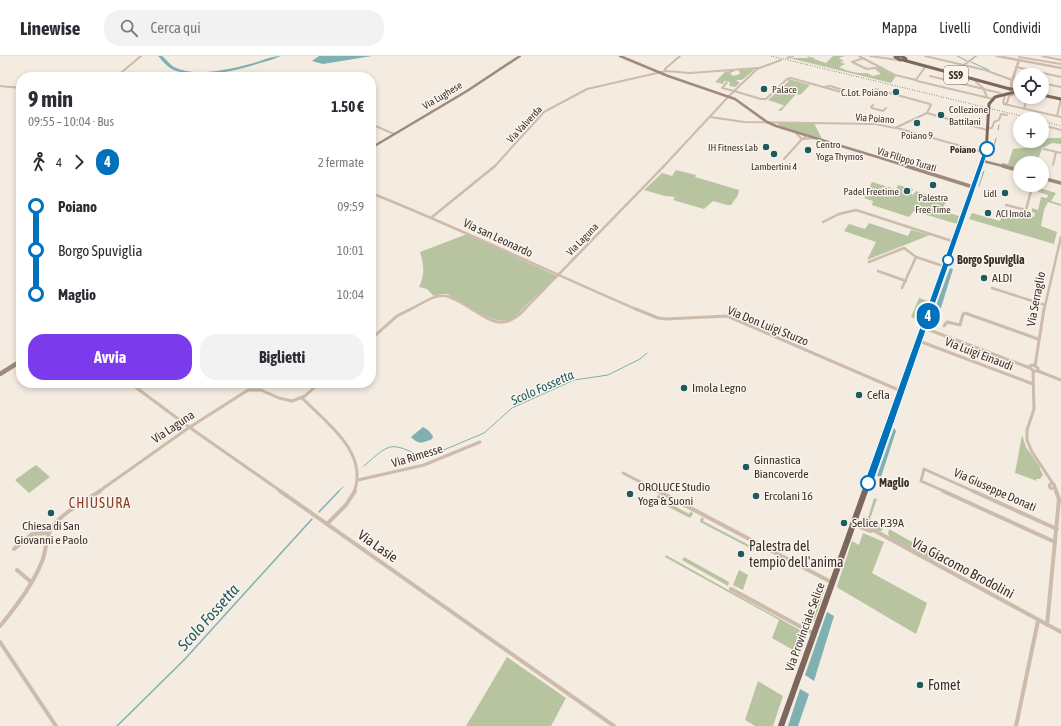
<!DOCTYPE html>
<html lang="it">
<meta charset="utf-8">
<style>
body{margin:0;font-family:"Asap Condensed",sans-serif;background:#f2f2f3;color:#2b2b33;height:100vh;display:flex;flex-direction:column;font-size:15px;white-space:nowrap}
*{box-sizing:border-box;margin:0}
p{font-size:13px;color:#7c7c81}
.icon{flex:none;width:22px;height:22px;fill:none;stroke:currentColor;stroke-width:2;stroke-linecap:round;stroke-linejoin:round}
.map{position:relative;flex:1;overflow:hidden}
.sheet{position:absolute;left:16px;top:16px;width:360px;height:316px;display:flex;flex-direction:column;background:#fff;border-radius:16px;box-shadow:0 2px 6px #0003}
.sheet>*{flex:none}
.badge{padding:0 8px;border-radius:13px;font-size:14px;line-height:26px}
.tools{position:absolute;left:1013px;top:12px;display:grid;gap:8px}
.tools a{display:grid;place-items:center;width:36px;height:36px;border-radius:50%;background:#fff;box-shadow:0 2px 6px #0003;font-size:20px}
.map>.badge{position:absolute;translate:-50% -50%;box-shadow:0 0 0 2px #fff}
.legs{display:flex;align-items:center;gap:6px;height:44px;padding:0 12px;font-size:13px}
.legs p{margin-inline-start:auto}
.headline{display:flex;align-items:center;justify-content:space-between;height:68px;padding:0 12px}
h1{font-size:22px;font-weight:700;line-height:30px}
.primary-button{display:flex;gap:8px;margin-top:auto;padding:8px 12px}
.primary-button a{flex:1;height:46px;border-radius:16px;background:#7c3aed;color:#fff;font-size:16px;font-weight:700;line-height:46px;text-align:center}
.primary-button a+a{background:#f2f2f3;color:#2b2b33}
ul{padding:0 12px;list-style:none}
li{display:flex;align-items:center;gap:14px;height:44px;font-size:15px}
li i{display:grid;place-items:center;width:6px;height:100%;margin:0 5px;background:currentColor}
li i::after{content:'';width:10px;height:10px;margin:-5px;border:3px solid;border-radius:50%;background:#fff}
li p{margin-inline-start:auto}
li:first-child i{background:linear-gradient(#0000 50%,currentColor 0)}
li:last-child i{background:linear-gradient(currentColor 50%,#0000 0)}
header{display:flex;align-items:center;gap:24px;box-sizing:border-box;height:56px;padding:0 20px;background:#fff;border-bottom:1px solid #e1e1e2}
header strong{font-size:19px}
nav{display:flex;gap:22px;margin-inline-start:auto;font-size:14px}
.search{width:280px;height:36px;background:#f2f2f3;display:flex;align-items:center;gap:10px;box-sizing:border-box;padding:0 14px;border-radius:16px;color:#7c7c81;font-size:15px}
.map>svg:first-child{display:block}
.green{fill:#b8c4a0}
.water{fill:#7fb0b2}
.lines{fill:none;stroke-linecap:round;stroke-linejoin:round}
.stream-far1{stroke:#7fb0b2;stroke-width:1}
.stream{stroke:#7fb0b2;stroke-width:1.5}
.river{fill:#7fb0b2;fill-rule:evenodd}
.minor-far3{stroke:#cdbbac;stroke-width:2}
.minor-far2{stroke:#cdbbac;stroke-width:2.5}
.minor-far1{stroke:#cdbbac;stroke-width:3}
.minor{stroke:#cdbbac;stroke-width:4}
.tertiary{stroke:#cdbbac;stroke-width:2.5}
.secondary-far2{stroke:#a18a7d;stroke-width:2.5}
.secondary-far1{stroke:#a18a7d;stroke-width:3.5}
.secondary{stroke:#a18a7d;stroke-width:4.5}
.primary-far3{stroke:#7d675c;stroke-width:3}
.primary-far2{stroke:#7d675c;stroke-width:4}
.primary-far1{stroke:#7d675c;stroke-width:5}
.primary{stroke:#7d675c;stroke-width:6}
.rail{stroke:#3b302b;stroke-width:1;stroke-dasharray:0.5 2;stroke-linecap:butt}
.line-1{fill:#0072bc;stroke:#fff}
.poi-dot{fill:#1f5a5e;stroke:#fbf5ee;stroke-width:1.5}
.stop-1-dot{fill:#fff;stroke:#0072bc;stroke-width:2}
.labels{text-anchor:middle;stroke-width:3;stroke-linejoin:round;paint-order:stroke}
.far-poi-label{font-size:10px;fill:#3b302b;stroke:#fbf5ee;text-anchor:start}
.far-street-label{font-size:10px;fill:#3b302b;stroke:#fbf5ee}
.far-stop-label{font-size:10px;font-weight:bold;fill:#3b302b;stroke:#fbf5ee;text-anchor:end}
.shield{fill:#fbf5ee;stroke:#756b66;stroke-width:1}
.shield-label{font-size:11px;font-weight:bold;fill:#3b302b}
.street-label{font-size:12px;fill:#3b302b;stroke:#fbf5ee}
.stop-label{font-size:12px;font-weight:bold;fill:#3b302b;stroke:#fbf5ee;text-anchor:start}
.poi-label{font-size:12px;fill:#3b302b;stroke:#fbf5ee;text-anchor:start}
.water-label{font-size:13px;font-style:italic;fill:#1f5a5e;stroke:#fbf5ee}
.quarter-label{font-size:14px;letter-spacing:1px;fill:#8c3b22;stroke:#fbf5ee}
.near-street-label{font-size:14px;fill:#3b302b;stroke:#fbf5ee}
.near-poi-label{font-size:14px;fill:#3b302b;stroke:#fbf5ee;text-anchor:start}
.near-water-label{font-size:16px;font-style:italic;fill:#1f5a5e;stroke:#fbf5ee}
</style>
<header>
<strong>Linewise</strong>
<div class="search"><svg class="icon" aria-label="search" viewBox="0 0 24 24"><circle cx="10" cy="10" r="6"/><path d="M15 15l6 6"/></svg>Cerca qui</div>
<nav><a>Mappa</a><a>Livelli</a><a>Condividi</a></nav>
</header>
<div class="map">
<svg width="1061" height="670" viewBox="0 0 1061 670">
<rect width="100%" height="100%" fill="#f4ebe1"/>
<g class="green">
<path d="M807,0l8,2 -1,1 12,4 7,-7h12l-6,2 5,3 -4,1 5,2 -6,3c8,4 20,7 28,6l6,3 8,-2 -6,-5 5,-1 16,8 -5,7 -102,-25h20z"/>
<path d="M752,13l2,1 -12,10h-6l4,3 -5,4 -6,-1 1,-3 -2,-2h-4l-1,3 -8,-2 11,-11 2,1 1,-1h6l-5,2 3,3 7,-2 -1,-4z"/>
<path d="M789,23l21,6 -10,10 -4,-1 -15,17 -3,-1 6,-4 -1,-1 -15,-5 21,-19 -2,-1z"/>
<path d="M778,67h36l8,16 -43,-13z"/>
<path d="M1049,82h12v6l-9,-1 -10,5 -5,15h-17v7l-19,-6 1,-1 6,1 5,-15 17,-2z"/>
<path d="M676,114l20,5 -1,2 44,13 -1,5 -7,10h-4l-14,-4 -9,8 -31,-9 2,-3 -10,-1 -21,-6 18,-17 10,3z"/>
<path d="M872,126l36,11 -12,-4 2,-4 15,4 -2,5 2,1 3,-4 30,10 -4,10 17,5 -2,8 -43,-13 -5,6 -37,-12 1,-4 -9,-3z"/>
<path d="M1033,130l23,7 -5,8 10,3v2l-13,-4 -4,8 -3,16 16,6 -3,12 -85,-25 3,-6 28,8 2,-6 15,4 1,-6 16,4 1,-4 -3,-1v-4l6,2 3,-13 6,1 1,-3 -10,-3v-2z"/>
<path d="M869,167l39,13 3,-6 19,5 -63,25 9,-18 -32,-11 5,-7 16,5z"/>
<path d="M467,178l90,42 -46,44c-20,5 -46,-16 -64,-26h-5l-8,2 -7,-7 -8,-2c6,-13 5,-21 1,-35z"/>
<path d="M919,242l9,3 -7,20 -10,-4z"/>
<path d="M1022,379l4,12 14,20v2l3,6 -3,4h-4l1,2 -22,-8z"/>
<path d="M36,409l14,12 -21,16 -14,-13z"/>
<path d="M658,439l3,1 -1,2 29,16 2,-3 2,3 -3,4 -35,-18z"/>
<path d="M874,442l3,1 -7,20 13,7 -1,5c-8,0 -17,-7 -19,-15l5,2z"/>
<path d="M701,462h3l-1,3 48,25 2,-2 2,2 -1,4 -54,-28z"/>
<path d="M889,473l48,27 -1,4h-4l-42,-23 -2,-3z"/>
<path d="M863,477l21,9 -12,31 55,30 -11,31 -78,-46 -1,-2 15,-45 7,4z"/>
<path d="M666,499l141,79 -7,20 -28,-16 7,-18 -114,-63z"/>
<path d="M684,501l45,25 -1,4 -46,-26z"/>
<path d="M739,514l9,5 -5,15 -10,-5z"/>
<path d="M823,527l2,5 -11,34 -2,-12z"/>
<path d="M507,601l59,41 -15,28h-85z"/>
<path d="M758,625l25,15 -10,30h-18l-10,-6z"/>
</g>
<g class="water">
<path d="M319,0h53l-49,8 -11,-3z"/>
<path d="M950,212l3,1 -14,45 -5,-3z"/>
<path d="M423,371l5,3 5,6 -1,3c-10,4 -13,6 -21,-2z"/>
<path d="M894,372l2,3 -15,46 -4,-1z"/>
<path d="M827,556l7,4 -20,65 -9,-6z"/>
<path d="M800,633l9,5 -11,32h-10z"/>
</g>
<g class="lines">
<g class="stream-far1">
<path d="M957,0l10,5"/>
<path d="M971,6l18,8"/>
<path d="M998,74l1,-5"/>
<path d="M994,90l2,-8"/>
<path d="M979,130l5,-15"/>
<path d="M364,410c27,-24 26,-24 59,-9h4l57,-24 28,-25 62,-28 34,-5 32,-16 7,-6"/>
<path d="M338,436l5,-5"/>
</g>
<g class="stream">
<path d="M319,456l20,-21"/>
<path d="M117,670l68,-67 127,-140"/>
</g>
<path class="river" d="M158,0h4c4,3 7,8 12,11 22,11 57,2 80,-4 9,-3 18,-7 27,-7 -6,3 -14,5 -21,7 -25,8 -63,18 -88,6 -6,-3 -10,-9 -14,-13z"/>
<g class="minor-far3">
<path d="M859,0l36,19 21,5 9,-13"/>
<path d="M870,0l28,4"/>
<path d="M925,0l60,14 27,10"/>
<path d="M1042,0l19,4"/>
<path d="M1019,1l42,7"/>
<path d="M787,2l6,-2"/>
<path d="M864,2l-12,4 15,7 14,-2"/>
<path d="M964,9l12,-9"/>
<path d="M1016,11l45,10"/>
<path d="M666,15l-1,-2 15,-13"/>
<path d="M930,20l70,17"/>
<path d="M116,21l25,-21"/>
<path d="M1013,21l7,2"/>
<path d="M917,25l76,18"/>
<path d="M727,26l-5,6 12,3"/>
<path d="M976,26l7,6 4,9"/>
<path d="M1042,27l19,4"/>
<path d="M0,30l21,2"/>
<path d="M875,33l55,15 1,1 -4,8"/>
<path d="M734,35l27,8h5l21,-20 4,-1 50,14 2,-2 -13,-4 -6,1"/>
<path d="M1005,40l-2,6 1,2 3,-1 2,-7 11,-3"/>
<path d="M1004,48l57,13"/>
<path d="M873,49l-2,2 1,1 11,3 3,-3"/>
<path d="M1024,53l3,-12"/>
<path d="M1057,60l4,-17"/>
<path d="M710,61l34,5 131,2 20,4 32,-15 60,17"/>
<path d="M371,68l23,10"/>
<path d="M1042,69l19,5"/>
<path d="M897,72l89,25"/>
<path d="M987,72h5l2,-6 5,-2 2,-6 6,1"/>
<path d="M796,77l5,5"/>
<path d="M804,83l10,-1"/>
<path d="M1044,93l17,4"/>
<path d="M784,103l18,-20 3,-1v-2"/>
<path d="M1053,109l3,-13"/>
<path d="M494,111l50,-55 43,-23 79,-18 24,2 68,-5"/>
<path d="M663,111l66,-71 28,-27 24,-9"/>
</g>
<g class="minor-far2">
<path d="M371,137c91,36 178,79 267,117"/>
<path d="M1006,149l20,5 5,-19 -2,-2 1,-4"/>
<path d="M432,161l63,-51"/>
<path d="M823,166l16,-8 17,-4 99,32"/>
<path d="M869,206l35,-14 12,9 30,10"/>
<path d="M878,215l28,10"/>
<path d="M902,232l14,-31"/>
<path d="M992,232l53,17"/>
<path d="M409,254c32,-17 32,-21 64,0"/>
<path d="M524,254l140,-144"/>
<path d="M1044,254l17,-73"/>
</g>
<g class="minor-far1">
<path d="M472,253c22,14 33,21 53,0"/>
<path d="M636,253l22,9 8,1 61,-3 174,75"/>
<path d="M944,270l3,-4 13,3 3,-11 2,-1 73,26"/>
<path d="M924,272l106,40"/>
<path d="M371,283l26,-23 14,-7"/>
<path d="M919,285l114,43"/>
<path d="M1033,309l5,3v3h-4l-4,-3v-2z"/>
<path d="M1035,310l9,-57"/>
<path d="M1033,315l1,38 -7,21v10l5,12 22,33"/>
<path d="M1038,315l23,9"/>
<path d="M130,327l59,44 93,65"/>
<path d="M302,342c25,25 67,55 52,94"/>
<path d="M623,417l37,19"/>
<path d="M358,424l66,-15 56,-23"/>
<circle cx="1052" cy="430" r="2.5"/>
<path d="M1055,431l2,5"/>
<path d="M98,436l89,-63 61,-39h13l18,8 13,3 13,-5 14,-13"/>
<path d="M946,436l-25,-11 3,-12 51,23"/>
</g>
<g class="minor">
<path d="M280,435l334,235"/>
<path d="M658,435l175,92"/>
<path d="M943,435l112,51"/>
<path d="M973,435l84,38"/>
<path d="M855,466l11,4 195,106"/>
<path d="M855,467l5,4 11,4"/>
<path d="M327,468l19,-19 9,-14"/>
<path d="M14,493l18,-15 16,-1"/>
<path d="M17,514l13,11"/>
<path d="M731,533l83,45"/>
<path d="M1047,569l12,-126 -3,-8"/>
<path d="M0,570c16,-19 34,-43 43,-67 3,-10 3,-21 8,-30 9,-15 34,-28 49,-38"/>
<path d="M0,586l56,84"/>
<path d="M1016,670l22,-105"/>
</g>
<g class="tertiary">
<path d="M997,0l64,12"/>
<path d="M1012,32l-1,-4 8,-24"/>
</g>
<g class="secondary-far2">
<path d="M620,0l48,20 67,23 32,23 9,4 134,41"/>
<path d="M371,92l96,-57 53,-35"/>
<path d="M983,105l24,6"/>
</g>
<g class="secondary-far1">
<path d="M906,110l67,21"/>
<path d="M1003,110l17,5"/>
<path d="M1042,122l19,5"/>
</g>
<path class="secondary" d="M0,318l21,-13"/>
<g class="primary-far3">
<path d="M902,0l4,3 -6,1 -5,-3z"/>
<path d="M903,4l107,29"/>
<path d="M1010,33l10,1"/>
<path d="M1042,39l19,4"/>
<path d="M981,111l5,-14 3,-49 6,-7 20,-5"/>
</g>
<path class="primary-far2" d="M930,254l51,-144"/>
<path class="primary-far1" d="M865,436l65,-183"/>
<path class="primary" d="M781,670l84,-235"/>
<g class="rail">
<path d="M771,0l263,63"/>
<path d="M1042,65l19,5"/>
</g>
</g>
<path class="line-1" d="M987,92l2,1 -116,334 -5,4 -4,-4 120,-334z"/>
<g class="poi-dot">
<circle cx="764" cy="33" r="4"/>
<circle cx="896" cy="36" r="4"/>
<circle cx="941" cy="59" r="4"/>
<circle cx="917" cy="67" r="4"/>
<circle cx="766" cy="91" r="4"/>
<circle cx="808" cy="94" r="4"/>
<circle cx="774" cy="98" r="4"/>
<circle cx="933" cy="129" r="4"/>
<circle cx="907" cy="135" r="4"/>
<circle cx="1005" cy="137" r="4"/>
<circle cx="988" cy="157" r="4"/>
<circle cx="984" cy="222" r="4"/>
<circle cx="684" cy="332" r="4"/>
<circle cx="859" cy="339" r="4"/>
<circle cx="746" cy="411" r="4"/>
<circle cx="630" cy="438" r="4"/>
<circle cx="756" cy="440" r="4"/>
<circle cx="51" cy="457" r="4"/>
<circle cx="844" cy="467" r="4"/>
<circle cx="741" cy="498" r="4"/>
<circle cx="920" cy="629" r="4"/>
</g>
<g class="stop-1-dot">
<circle cx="987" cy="93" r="7"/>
<circle cx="948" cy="204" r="5"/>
<circle cx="868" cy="427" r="7"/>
</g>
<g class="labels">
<g class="far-poi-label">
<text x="772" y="37">Palace</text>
<text x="888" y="40" text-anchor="end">C.Lot. Poiano</text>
<text x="949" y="57">Collezione<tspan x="949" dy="12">Battilani</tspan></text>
<text x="917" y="83" text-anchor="middle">Poiano 9</text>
<text x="816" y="92">Centro<tspan x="816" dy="12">Yoga Thymos</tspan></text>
<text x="758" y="95" text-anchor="end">IH Fitness Lab</text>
<text x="774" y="114" text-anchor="middle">Lambertini 4</text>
<text x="899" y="139" text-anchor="end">Padel Freetime</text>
<text x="997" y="141" text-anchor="end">Lidl</text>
<text x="933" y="145" text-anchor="middle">Palestra<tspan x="933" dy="12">Free Time</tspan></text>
<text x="996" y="161">ACI Imola</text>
</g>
<g class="far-street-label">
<text transform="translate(442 39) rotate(-31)" y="4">Via Lughese</text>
<text transform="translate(875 62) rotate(4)" y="4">Via Poiano</text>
<text transform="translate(524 68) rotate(-47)" y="4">Via Valverda</text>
<text transform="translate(907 103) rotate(17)" y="4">Via Filippo Turati</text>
<text transform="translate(582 183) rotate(-46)" y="4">Via Laguna</text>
</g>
<g class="far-stop-label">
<text x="976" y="97">Poiano</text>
</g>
<rect class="shield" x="944" y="10" width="24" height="18" rx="3"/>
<g class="shield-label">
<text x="956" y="23">SS9</text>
</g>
<g class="street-label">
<text transform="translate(498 182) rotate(25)" y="4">Via san Leonardo</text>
<text transform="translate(1036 243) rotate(-79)" y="4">Via Serraglio</text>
<text transform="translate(768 270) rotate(22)" y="4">Via Don Luigi Sturzo</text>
<text transform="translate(979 298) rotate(21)" y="4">Via Luigi Einaudi</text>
<text transform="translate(173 371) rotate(-34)" y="4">Via Laguna</text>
<text transform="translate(417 400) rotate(-17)" y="4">Via Rimesse</text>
<text transform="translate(995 434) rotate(24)" y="4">Via Giuseppe Donati</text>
<text transform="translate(805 571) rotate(-70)" y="4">Via Provinciale Selice</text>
</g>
<g class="stop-label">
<text x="957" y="208">Borgo Spuviglia</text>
<text x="879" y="431">Maglio</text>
</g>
<g class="poi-label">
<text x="992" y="226">ALDI</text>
<text x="692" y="336">Imola Legno</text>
<text x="867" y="343">Cefla</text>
<text x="754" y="408">Ginnastica<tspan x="754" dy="14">Biancoverde</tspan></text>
<text x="638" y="435">OROLUCE Studio<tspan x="638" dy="14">Yoga &amp; Suoni</tspan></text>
<text x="764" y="444">Ercolani 16</text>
<text x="852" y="471">Selice P.39A</text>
<text x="51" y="474" text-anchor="middle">Chiesa di San<tspan x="51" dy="14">Giovanni e Paolo</tspan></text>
</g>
<g class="water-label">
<text transform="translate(542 331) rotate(-24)" y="5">Scolo Fossetta</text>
</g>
<g class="quarter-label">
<text x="100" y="452">CHIUSURA</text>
</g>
<g class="near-street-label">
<text transform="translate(378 490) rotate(35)" y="5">Via Lasie</text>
<text transform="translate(963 512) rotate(28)" y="5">Via Giacomo Brodolini</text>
</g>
<g class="near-poi-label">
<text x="749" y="495">Palestra del<tspan x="749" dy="16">tempio dell'anima</tspan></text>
<text x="928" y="634">Fomet</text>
</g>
<g class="near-water-label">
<text transform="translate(208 561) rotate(-48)" y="6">Scolo Fossetta</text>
</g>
</g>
</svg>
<div class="tools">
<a><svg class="icon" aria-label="locate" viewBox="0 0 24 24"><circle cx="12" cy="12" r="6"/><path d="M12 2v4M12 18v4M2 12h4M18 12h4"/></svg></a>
<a>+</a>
<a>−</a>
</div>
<b class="badge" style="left:928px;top:260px;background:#0072bc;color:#fff">4</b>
<section class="sheet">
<div class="headline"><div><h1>9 min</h1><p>09:55 – 10:04 · Bus</p></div><b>1.50 €</b></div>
<div class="legs"><svg class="icon" aria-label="walk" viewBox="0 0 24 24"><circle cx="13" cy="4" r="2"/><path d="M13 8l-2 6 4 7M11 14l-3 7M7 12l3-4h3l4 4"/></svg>4<svg class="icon" aria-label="forward" viewBox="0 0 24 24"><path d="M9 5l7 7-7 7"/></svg><b class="badge" style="background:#0072bc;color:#fff">4</b><p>2 fermate</p></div>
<ul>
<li><i style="color:#0072bc"></i><b>Poiano</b><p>09:59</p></li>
<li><i style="color:#0072bc"></i><span>Borgo Spuviglia</span><p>10:01</p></li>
<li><i style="color:#0072bc"></i><b>Maglio</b><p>10:04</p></li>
</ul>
<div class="primary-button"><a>Avvia</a><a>Biglietti</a></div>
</section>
</div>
